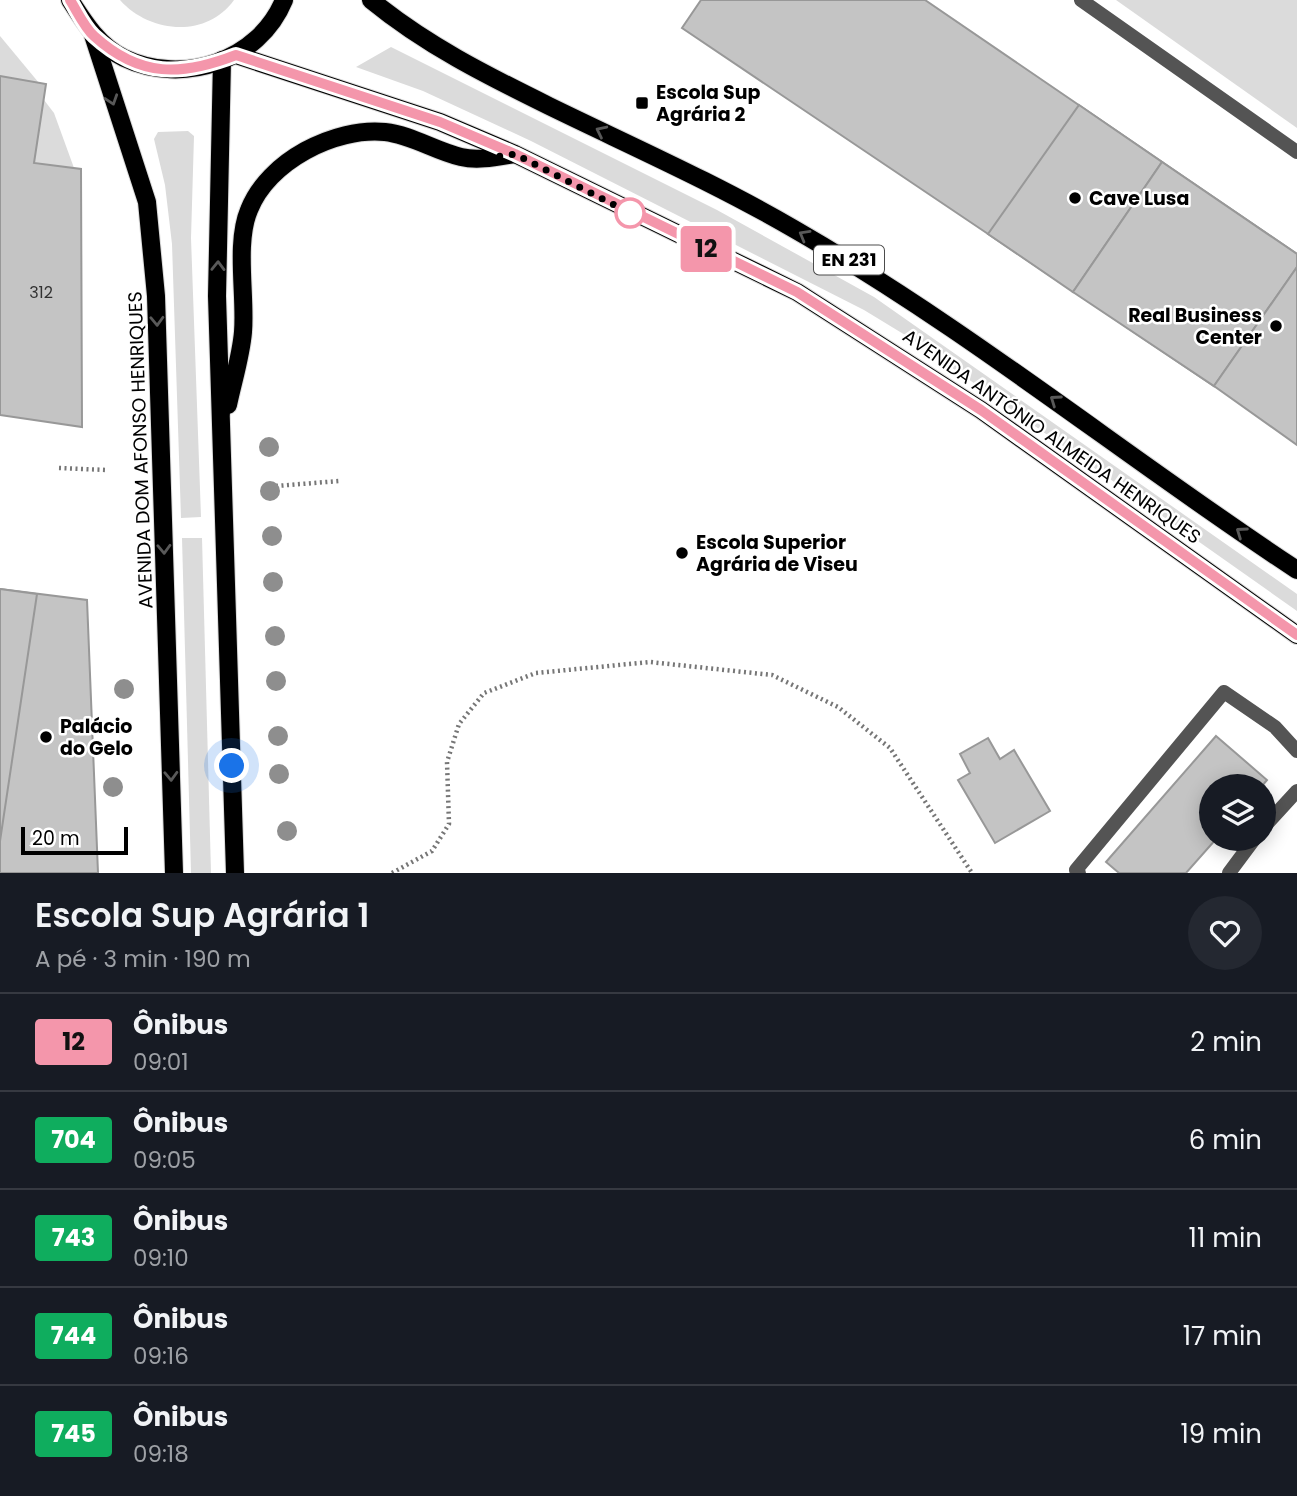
<!DOCTYPE html>
<html lang="pt">
<meta charset="utf-8">
<style>
body{margin:0;font-family:Poppins,sans-serif;background:#242831;color:#f1f3f6;height:100vh;display:flex;flex-direction:column;font-size:26px;white-space:nowrap}
*{box-sizing:border-box;margin:0}
p{font-size:23px;color:#9ea1a6}
.icon{flex:none;width:38px;height:38px;fill:none;stroke:currentColor;stroke-width:2;stroke-linecap:round;stroke-linejoin:round}
.map{position:relative;height:873px;overflow:hidden}
.details{display:flex;flex-direction:column;background:#171b24;flex:1}
.details>*{flex:none}
.badge{padding:0 14px;border-radius:5px;font-size:24px;line-height:46px}
.controls{position:absolute;left:1199px;top:774px;display:grid;gap:14px}
.controls a{display:grid;place-items:center;width:77px;height:77px;border-radius:50%;background:#171b24;box-shadow:0 4px 18px #0003;font-size:35px}
.scale{position:absolute;left:21px;bottom:18px;width:107px;box-sizing:border-box;padding-left:7px;border:4px solid #000;border-top:0;font-size:19px;line-height:24px;white-space:nowrap;color:#000;-webkit-text-stroke:5px #fff;paint-order:stroke}
.you{position:absolute;width:35px;height:35px;margin:-18px;border:5px solid #fff;border-radius:50%;background:#1a73e8;box-shadow:0 0 0 10px #1a73e833}
.map>.badge{position:absolute;translate:-50% -50%;box-shadow:0 0 0 4px #fff}
.round{display:grid;place-items:center;flex:none;width:74px;height:74px;border-radius:37px;background:#242831}
.overview{display:flex;align-items:center;justify-content:space-between;height:119px;padding:0 35px}
h1{font-size:33px;font-weight:600;line-height:52px}
ul{padding:0;list-style:none}
li{display:flex;align-items:center;gap:21px;height:98px;padding:0 35px;border-top:2px solid #363941}
li div{flex:1}
li b{display:block;font-size:26px}
li em{font-style:normal}
li .badge{min-width:77px;font-weight:700;text-align:center}
.map>svg:first-child{display:block}
.green{fill:#dbdbdb}
.building{fill:#c4c4c4;stroke:#989898;stroke-width:2}
.lines{fill:none;stroke-linecap:round;stroke-linejoin:round}
.primary-casing{stroke:#dbdbdb;stroke-width:20}
.path{stroke:#767676;stroke-width:4.5;stroke-dasharray:2 3.5;stroke-linecap:butt}
.service{stroke:#545454;stroke-width:14}
.minor{stroke:#545454;stroke-width:14}
.primary{stroke:#000;stroke-width:18}
.tree{fill:#8e8e8e}
.oneway{stroke:#595959}
.line-casing{stroke:#fff;stroke-width:16}
.line{stroke:#f496ab;stroke-width:10}
.walk{stroke:#000;stroke-width:7;stroke-dasharray:0 12.6}
.poi-dot{fill:#000;stroke:#fff;stroke-width:2.5}
.stop-dot{fill:#fff;stroke:#f496ab;stroke-width:3.5}
.labels{text-anchor:middle;stroke-width:5;stroke-linejoin:round;paint-order:stroke}
.number-label{font-size:16px;fill:#313131}
.shield{fill:#fff;stroke:#4c4c4c;stroke-width:2}
.shield-label{font-size:18px;font-weight:bold;fill:#000}
.poi-label{font-size:19px;font-weight:bold;fill:#000;stroke:#fff;text-anchor:start}
.street-label{font-size:19px;fill:#000;stroke:#fff}
</style>
<div class="map">
<svg width="1297" height="873" viewBox="0 0 1297 873">
<rect width="100%" height="100%" fill="#fff"/>
<g class="green">
<path d="M120,0h114c-28,39 -85,33 -114,0z"/>
<path d="M1116,0h181v128z"/>
<path d="M0,36l39,47 -39,-7z"/>
<path d="M391,47l326,163 157,87 423,297v17l-387,-273 -46,-28 -333,-169 -108,-50 -67,-24z"/>
<path d="M44,100l10,13 20,55 -40,-5z"/>
<path d="M188,131l6,5 -3,102 10,279 -20,1 -9,-274 -7,-59 -11,-46 4,-7z"/>
<path d="M182,538h20l9,335h-20z"/>
</g>
<g class="building">
<path d="M701,0h224l372,254v13l-83,119 -532,-358z"/>
<path d="M0,76l46,8 -12,79 47,6 1,258 -82,-12z"/>
<path d="M1079,105l83,57 -89,130 -85,-58z"/>
<path d="M1162,162l135,92v13l-83,119 -141,-94z"/>
<path d="M1297,267v178l-83,-59z"/>
<path d="M0,589l87,11 11,273h-98z"/>
<path d="M0,589l37,5 -37,247z"/>
<path d="M1216,736l51,44 -5,6h-51v52h6l-31,35h-67l-13,-11z"/>
<path d="M988,738l12,21 14,-9 36,61 -55,32 -37,-63 12,-7 -10,-19z"/>
</g>
<g class="lines">
<defs>
<g id="primary">
<path d="M70,0c14,22 29,46 54,58 59,28 135,3 160,-58"/>
<path d="M371,0c55,45 115,75 178,106 82,40 166,77 245,123 176,101 334,230 503,341"/>
<path d="M93,35l54,167 9,94 18,577"/>
<path d="M236,55l204,67 75,32 282,138 184,118 316,225"/>
<path d="M222,60l-5,236 18,577"/>
<path d="M228,405c5,-24 13,-49 15,-73 3,-36 -8,-89 6,-122 19,-49 86,-83 136,-78 27,3 50,19 76,25 17,4 35,0 53,-3"/>
</g>
</defs>
<use href="#primary" class="primary-casing"/>
<g class="path">
<path d="M59,468l48,2"/>
<path d="M276,486l63,-5"/>
<path d="M392,873l40,-22 17,-27 -2,-62 12,-38 25,-31 52,-20 114,-11 122,13 66,32 52,41 82,125"/>
</g>
<g class="service">
<path d="M1264,827l33,-36"/>
<path d="M1079,873l-3,-3 148,-178 51,35 22,24"/>
<path d="M1229,873l26,-35"/>
</g>
<path class="minor" d="M1081,0l216,152"/>
<use href="#primary" class="primary"/>
</g>
<g class="tree">
<circle cx="269" cy="447" r="10"/>
<circle cx="270" cy="491" r="10"/>
<circle cx="272" cy="536" r="10"/>
<circle cx="273" cy="582" r="10"/>
<circle cx="275" cy="636" r="10"/>
<circle cx="276" cy="681" r="10"/>
<circle cx="124" cy="689" r="10"/>
<circle cx="278" cy="736" r="10"/>
<circle cx="279" cy="774" r="10"/>
<circle cx="113" cy="787" r="10"/>
<circle cx="287" cy="831" r="10"/>
</g>
<defs><path id="oneway-chevron" d="M-2-3.5L2.5 0L-2 3.5" fill="none" stroke-width="1.6" stroke-linecap="round" stroke-linejoin="round" transform="scale(1.75)"/></defs>
<g class="oneway">
<use href="#oneway-chevron" transform="translate(112 100) rotate(72)"/>
<use href="#oneway-chevron" transform="translate(601 131) rotate(-154)"/>
<use href="#oneway-chevron" transform="translate(804 235) rotate(-150)"/>
<use href="#oneway-chevron" transform="translate(218 266) rotate(-89)"/>
<use href="#oneway-chevron" transform="translate(157 321) rotate(88)"/>
<use href="#oneway-chevron" transform="translate(1055 400) rotate(-145)"/>
<use href="#oneway-chevron" transform="translate(1241 532) rotate(-145)"/>
<use href="#oneway-chevron" transform="translate(164 549) rotate(88)"/>
<use href="#oneway-chevron" transform="translate(171 776) rotate(88)"/>
</g>
<g class="lines">
<defs>
<path id="line" d="M70,0c7,11 14,27 24,36 46,42 88,40 142,19l204,67 75,32 282,138 184,118 316,225"/>
</defs>
<use href="#line" class="line-casing"/>
<use href="#line" class="line"/>
<path class="walk" d="M232,766l-10,-333 21,-99 1,-108 12,-29 32,-36 28,-15 44,-14h23l31,7 48,19 19,1 34,-5 115,59"/>
</g>
<g class="poi-dot">
<rect x="635" y="96" width="14" height="14" rx="3.5"/>
<circle cx="1075" cy="198" r="7"/>
<circle cx="1276" cy="326" r="7"/>
<circle cx="682" cy="553" r="7"/>
<circle cx="46" cy="737" r="7"/>
</g>
<circle class="stop-dot" cx="630" cy="213" r="14"/>
<g class="labels">
<g class="number-label">
<text x="41" y="298">312</text>
</g>
<rect class="shield" x="814" y="245.5" width="70" height="29" rx="5"/>
<g class="shield-label">
<text x="849" y="266">EN 231</text>
</g>
<g class="poi-label">
<text x="656" y="99">Escola Sup<tspan x="656" dy="22">Agrária 2</tspan></text>
<text x="1089" y="205">Cave Lusa</text>
<text x="1262" y="322" text-anchor="end">Real Business<tspan x="1262" dy="22">Center</tspan></text>
<text x="696" y="549">Escola Superior<tspan x="696" dy="22">Agrária de Viseu</tspan></text>
<text x="60" y="733">Palácio<tspan x="60" dy="22">do Gelo</tspan></text>
</g>
<g class="street-label">
<text transform="translate(1052 436) rotate(35)" y="7">AVENIDA ANTÓNIO ALMEIDA HENRIQUES</text>
<text transform="translate(140 450) rotate(-92)" y="7">AVENIDA DOM AFONSO HENRIQUES</text>
</g>
</g>
</svg>
<div class="controls">
<a><svg class="icon" aria-label="layers" viewBox="0 0 24 24"><path d="M12 4l9 5-9 5-9-5zM3 14l9 5 9-5"/></svg></a>
</div>
<div class="scale">20 m</div>
<div class="you" style="left:232px;top:766px"></div>
<b class="badge" style="left:706px;top:249px;background:#f496ab;color:#111">12</b>
</div>
<section class="details">
<div class="overview"><div><h1>Escola Sup Agrária 1</h1><p>A pé · 3 min · 190 m</p></div><a class="round"><svg class="icon" aria-label="heart" viewBox="0 0 24 24"><path d="M12 20l-8-8c-3-5 5-10 8-4 3-6 11-1 8 4z"/></svg></a></div>
<ul>
<li><span class="badge" style="background:#f496ab;color:#111">12</span><div><b>Ônibus</b><p>09:01</p></div><em>2 min</em></li>
<li><span class="badge" style="background:#0fad5e;color:#fff">704</span><div><b>Ônibus</b><p>09:05</p></div><em>6 min</em></li>
<li><span class="badge" style="background:#0fad5e;color:#fff">743</span><div><b>Ônibus</b><p>09:10</p></div><em>11 min</em></li>
<li><span class="badge" style="background:#0fad5e;color:#fff">744</span><div><b>Ônibus</b><p>09:16</p></div><em>17 min</em></li>
<li><span class="badge" style="background:#0fad5e;color:#fff">745</span><div><b>Ônibus</b><p>09:18</p></div><em>19 min</em></li>
</ul>
</section>
